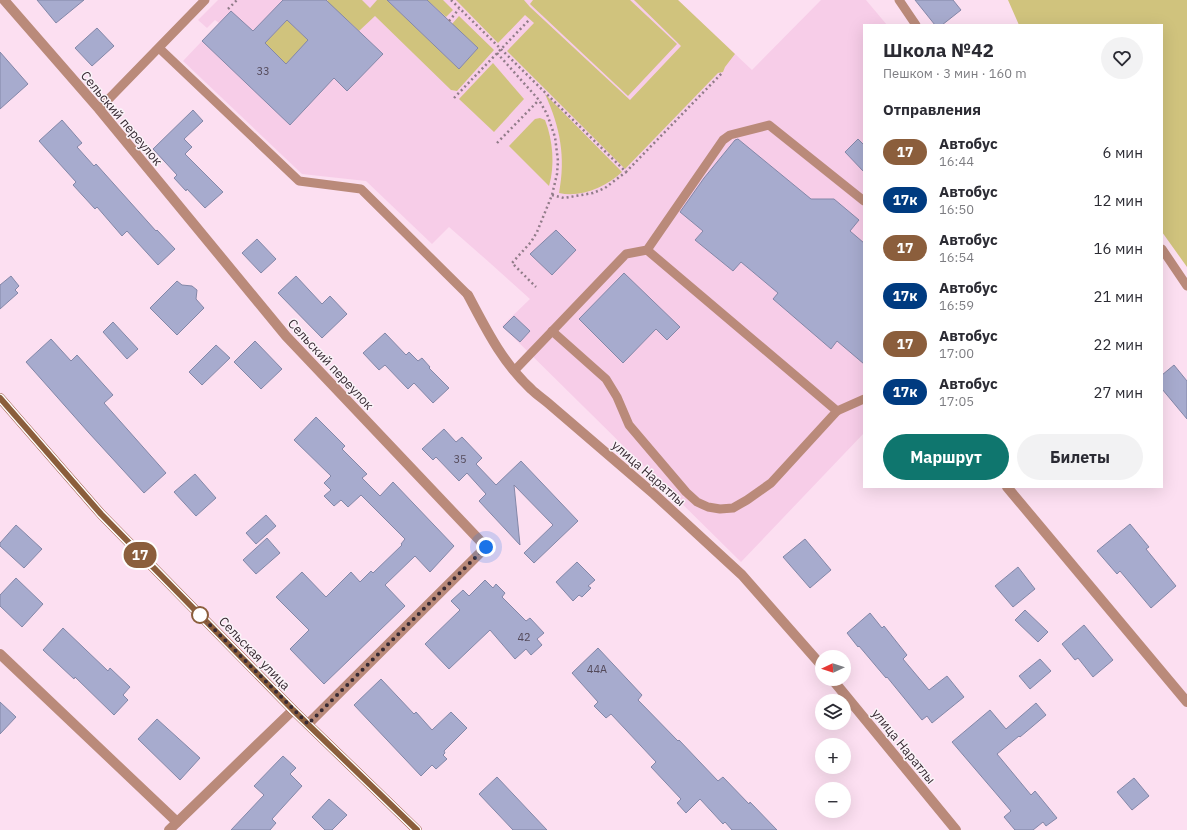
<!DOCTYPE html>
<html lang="ru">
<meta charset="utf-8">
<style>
body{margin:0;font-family:"IBM Plex Sans",sans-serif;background:#f2f2f3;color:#2b2b33;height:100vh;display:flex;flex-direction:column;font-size:15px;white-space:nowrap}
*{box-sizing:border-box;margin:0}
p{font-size:13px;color:#7c7c81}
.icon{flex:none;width:22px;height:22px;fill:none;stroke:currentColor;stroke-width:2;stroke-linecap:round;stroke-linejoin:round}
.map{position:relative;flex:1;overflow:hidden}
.drawer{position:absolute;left:863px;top:24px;width:300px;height:464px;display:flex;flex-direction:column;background:#fff;border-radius:0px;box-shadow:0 4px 16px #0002}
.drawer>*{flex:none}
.badge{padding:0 8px;border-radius:13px;font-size:14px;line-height:26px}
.needle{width:26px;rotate:266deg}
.controls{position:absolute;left:815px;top:650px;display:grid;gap:8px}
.controls a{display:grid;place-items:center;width:36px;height:36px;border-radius:50%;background:#fff;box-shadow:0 4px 16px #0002;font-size:20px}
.you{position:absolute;width:20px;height:20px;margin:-10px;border:3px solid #fff;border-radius:50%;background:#1a73e8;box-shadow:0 0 0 6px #1a73e833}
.map>.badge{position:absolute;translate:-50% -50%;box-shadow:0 0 0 2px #fff}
h2{padding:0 20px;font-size:15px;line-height:36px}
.round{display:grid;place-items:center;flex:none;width:42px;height:42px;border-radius:21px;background:#f2f2f3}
.head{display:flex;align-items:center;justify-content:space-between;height:68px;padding:0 20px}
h1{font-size:19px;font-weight:700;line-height:30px}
.button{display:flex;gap:8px;margin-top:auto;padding:8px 20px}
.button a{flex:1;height:46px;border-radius:24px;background:#0f766e;color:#fff;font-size:16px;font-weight:700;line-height:46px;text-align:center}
.button a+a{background:#f2f2f3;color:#2b2b33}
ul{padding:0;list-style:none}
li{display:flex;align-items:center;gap:12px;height:48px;padding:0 20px}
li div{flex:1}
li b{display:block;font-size:15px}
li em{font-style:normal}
li .badge{min-width:44px;font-weight:700;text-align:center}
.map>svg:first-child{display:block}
.built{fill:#f7cde8}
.green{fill:#d0c37d}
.building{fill:#a7abce;stroke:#8387a8;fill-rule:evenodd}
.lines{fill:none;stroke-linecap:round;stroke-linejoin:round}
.path{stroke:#917c89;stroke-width:2.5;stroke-dasharray:2 3;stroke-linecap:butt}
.service{stroke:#ba8a7a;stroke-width:9}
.minor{stroke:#ba8a7a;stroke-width:10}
.secondary{stroke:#9f5b44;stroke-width:10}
.line-casing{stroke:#fff;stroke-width:9}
.line{stroke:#8b5e3c;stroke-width:6}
.walk{stroke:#382a33;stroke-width:4;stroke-dasharray:0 7.2}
.stop-dot{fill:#fff;stroke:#8b5e3c;stroke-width:2}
.labels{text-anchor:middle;stroke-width:3;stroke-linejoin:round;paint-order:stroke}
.number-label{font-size:11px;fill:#544a5a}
.street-label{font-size:13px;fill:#382a33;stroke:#faf3f8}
</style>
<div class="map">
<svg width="1187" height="830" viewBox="0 0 1187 830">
<rect width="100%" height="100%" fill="#fcdff1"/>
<path class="built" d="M218,0h460l74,70 69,-70h45l21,25h-23v408l-123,129 -239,-236 28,-27 -40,-36 -41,-36 -17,17 -66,-63 -64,-7 -119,-113 36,-38 -4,-3 -8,8 -9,-8z"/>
<g class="green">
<path d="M328,0h34l8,8 7,-8h10l72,69 19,-21 -26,-24 7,-8 35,34 -37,41 -6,-1 -76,-74 -16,15 -17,-16 -7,7 -15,-14z"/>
<path d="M427,0h16l10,10 -7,7z"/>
<path d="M456,0h68l6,7 100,93 51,-54 -47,-46h44l57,54 -10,13 -2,5 -5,1 -93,96 -118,-118 27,-28 -9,-8 -27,28z"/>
<path d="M533,0h97l47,44 -49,52 -98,-92z"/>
<path d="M1008,0h179v267l-25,-35v-207h-143z"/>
<path d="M287,20l21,20 -18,28 -25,-25z"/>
<path d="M493,63l31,36 -30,33 -35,-33z"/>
<path d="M545,94l77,78c-16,15 -41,26 -63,21 7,-36 1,-66 -14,-99z"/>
<path d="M540,118l5,2c8,20 10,46 4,66l-40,-40 24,-25 2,-2z"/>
</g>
<g class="building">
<path d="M37,0h47l-28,23z"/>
<path d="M283,0h43l57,54 -36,37 -13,-13 -44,47 -88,-84 29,-30 22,20zM287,20l21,20 -22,24 -21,-21z"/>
<path d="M387,0h40l51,48 -19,21z"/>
<path d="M915,0h38l8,10 -19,15h-7z"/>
<path d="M97,28l17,18 -22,20 -17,-18z"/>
<path d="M0,52l28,32 -28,25z"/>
<path d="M193,110l10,11 -19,18 8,8 -7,7 38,38 -18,16 -18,-19 -1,2 -12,-13 3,-3 -24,-26z"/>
<path d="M62,120l20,23 -5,4 17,19 2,-2 60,67 1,-1 18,19 -17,16 -31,-34 -5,5 -25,-29 -2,2 -22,-24 3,-3 -37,-41z"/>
<path d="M738,139l73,60h23l25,21 -9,11 14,12v121l-27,-23 -6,8 -58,-50 5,-6 -37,-31 -8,9 -38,-31 8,-9 -23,-19 24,-34 31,-38z"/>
<path d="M858,139l6,6v27l-19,-20z"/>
<path d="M556,230l20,20 -24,25 -22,-21z"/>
<path d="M257,239l19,20 -15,14 -19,-20z"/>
<path d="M624,273l56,54 -13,13 -11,-11 -33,34 -44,-44z"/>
<path d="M11,276l8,10 -4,4 3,3 -18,16v-24z"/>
<path d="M296,276l26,28 8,-8 17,18 -25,24 -44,-45z"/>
<path d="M177,281l5,4 10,1 5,4 -1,9 8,9 -27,27 -27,-27z"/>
<path d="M514,316l16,15 -10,11 -17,-15z"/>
<path d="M113,322l25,27 -11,10 -24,-27z"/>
<path d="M385,333l21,22 3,-3 9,9 4,-3 8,9 -1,1 20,20 -16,15 -19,-20 -6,6 -23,-24 -6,5 -16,-17z"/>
<path d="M51,339l20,22 6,-6 36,40 -9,8 62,70 -22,20 -55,-60 -63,-71z"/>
<path d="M255,341l27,28 -21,20 -27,-27z"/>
<path d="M216,345l14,13 -28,27 -13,-13z"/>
<path d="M1174,365l13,16v38l-25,-30v-14z"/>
<path d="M316,417l29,29 -3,3 25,25 -5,4 18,18 13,-14 61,64 -24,26 -15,-16 -30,29 20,21 -81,78 -34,-35 19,-19 -33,-33 26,-25 24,25 25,-25 9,10 11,-11 2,2 29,-28 -1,-1 4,-5 -44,-44 -13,12 -7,-7 -7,6 -10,-10 7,-6 -7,-7 7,-7 -37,-36z"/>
<path d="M444,429l12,13 6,-5 20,21 -6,6 20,21 25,-24 57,60 -44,42 -10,-10 29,-28 -39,-40 6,60 -41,-44 7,-7 -19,-21 -8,8 -23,-24 -3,3 -11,-11z"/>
<path d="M195,474l21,24 -20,18 -22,-24z"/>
<path d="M266,515l10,11 -20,18 -10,-11z"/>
<path d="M1130,524l19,23 -3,2 30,37 -25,22 -31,-37 -3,3 -20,-23z"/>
<path d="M16,525l26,24 -18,19 -24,-22v-3z"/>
<path d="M267,538l13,15 -24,21 -13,-14z"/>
<path d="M805,539l26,31 -21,18 -27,-31z"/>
<path d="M577,562l18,18 -7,6 3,2 -9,9 -3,-2 -6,6 -17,-19z"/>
<path d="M1018,567l17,22 -22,18 -18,-21z"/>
<path d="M16,578l27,26 -21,23 -22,-21v-11z"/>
<path d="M485,580l8,8 3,-4 9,9 -3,4 24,24 4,-3 14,15 -7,6 5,6 -11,10 -5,-6 -11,10 -25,-29 -41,39 -24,-25 35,-34 -9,-9 12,-11 6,6z"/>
<path d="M1025,610l23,22 -10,10 -23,-22z"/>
<path d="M870,613l12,15 2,-2 23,29 -4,4 26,31 18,-14 17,21 -32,26 -5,-7 -5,4 -35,-43 -1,1 -27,-32 -1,1 -11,-14z"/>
<path d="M1084,625l29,35 -20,17 -15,-19 -3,2 -13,-16z"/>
<path d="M63,628l45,43 2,-3 20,19 -7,8 5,5 -14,15 -39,-38 -1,2 -31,-29z"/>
<path d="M598,648l44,47 -4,5 40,41 1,-1 39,41 5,-4 26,27 1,-2 27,28h-45l-7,-8 -2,2 -23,-25 -14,14 -9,-10 4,-4 -30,-32 5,-5 -45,-48 -5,4 -12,-12 4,-4 -26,-29z"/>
<path d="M1040,659l11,12 -21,18 -11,-13z"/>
<path d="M381,679l33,35 2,-2 16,18 19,-18 16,16 -23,23 1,2 -2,2 4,4 -11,10 -4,-4 -11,11 -67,-71z"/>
<path d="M0,702l16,15 -16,17z"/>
<path d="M1036,703l10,12 -26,22 -1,-1 -22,18 34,41 4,-4 22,27 -11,8 -3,-4 -10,8h-18l-11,-13 7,-6 -59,-69 38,-32 16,19z"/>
<path d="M157,719l43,39 -20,22 -42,-41z"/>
<path d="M283,756l13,12 -6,6 12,12 -30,33 4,4 -6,7h-39l33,-35 -10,-9z"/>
<path d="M497,777l50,53h-34l-34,-36z"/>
<path d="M1134,778l15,18 -17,14 -15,-18z"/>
<path d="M329,799l18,16 -15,15h-7l-13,-13z"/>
</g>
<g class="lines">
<g class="path">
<path d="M451,0l175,172 97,-100"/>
<path d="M228,9l9,-9"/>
<path d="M449,21l10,-12"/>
<path d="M497,53l42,47 8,14 8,23 3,24 -1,13 -5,21 -15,37 -6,10 -19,21 24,24"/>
<path d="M454,98l76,-79"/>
<path d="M497,143l42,-43"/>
<path d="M552,195l12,3 29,-5 12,-5 21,-16"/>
</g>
<g class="service">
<path d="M899,0l17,25"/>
<path d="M159,48l140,133 62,8 107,106"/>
<path d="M99,109l106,-109"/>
<path d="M1162,249l25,37"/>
<path d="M647,250l190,161"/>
<path d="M552,331l54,48 11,18 12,28 57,67 11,10 11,5 12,2 13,-1 14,-8 24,-17 66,-72 27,-12"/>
<path d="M514,371l112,-117 21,-4 76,-110 7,-5 39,-10 95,76"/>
</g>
<g class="minor">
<path d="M4,0l95,109 187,227 200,211 -178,177"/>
<path d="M468,295c18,34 34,67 63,94 5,5 11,9 17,14l106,91 88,81 80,91"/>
<path d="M1007,487l180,215"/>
<path d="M0,654l177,168"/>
<path d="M832,679l124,151"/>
<path d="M169,830l124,-120"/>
</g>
<path class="secondary" d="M0,398l101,116 192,196 124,120"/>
</g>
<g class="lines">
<defs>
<path id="line" d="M0,398l101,116 192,196 124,120"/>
</defs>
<use href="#line" class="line-casing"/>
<use href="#line" class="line"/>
<path class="walk" d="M200,615l108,109 178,-177"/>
</g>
<circle class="stop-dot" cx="200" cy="615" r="8"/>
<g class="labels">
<g class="number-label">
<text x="263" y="75">33</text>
<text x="460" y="463">35</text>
<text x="524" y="641">42</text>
<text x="597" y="673">44А</text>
</g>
<g class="street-label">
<text transform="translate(122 118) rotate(50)" y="5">Сельский переулок</text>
<text transform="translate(331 364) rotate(47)" y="5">Сельский переулок</text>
<text transform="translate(649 473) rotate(41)" y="5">улица Наратлы</text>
<text transform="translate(255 653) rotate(46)" y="5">Сельская улица</text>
<text transform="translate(904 746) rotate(51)" y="5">улица Наратлы</text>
</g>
</g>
</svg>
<div class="controls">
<a><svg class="needle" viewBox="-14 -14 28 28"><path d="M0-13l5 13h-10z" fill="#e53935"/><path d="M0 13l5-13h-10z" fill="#7c7c81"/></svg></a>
<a><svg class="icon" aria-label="layers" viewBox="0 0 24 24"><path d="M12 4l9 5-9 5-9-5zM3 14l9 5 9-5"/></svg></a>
<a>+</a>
<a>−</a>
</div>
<div class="you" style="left:486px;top:547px"></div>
<b class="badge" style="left:140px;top:555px;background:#8b5e3c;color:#fff">17</b>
<section class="drawer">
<div class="head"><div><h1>Школа №42</h1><p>Пешком · 3 мин · 160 m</p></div><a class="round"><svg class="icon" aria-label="heart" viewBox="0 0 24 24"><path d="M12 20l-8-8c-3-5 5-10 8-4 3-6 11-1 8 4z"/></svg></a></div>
<h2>Отправления</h2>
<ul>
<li><span class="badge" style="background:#8b5e3c;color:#fff">17</span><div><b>Автобус</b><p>16:44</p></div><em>6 мин</em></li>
<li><span class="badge" style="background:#003b80;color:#fff">17к</span><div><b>Автобус</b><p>16:50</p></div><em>12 мин</em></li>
<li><span class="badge" style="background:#8b5e3c;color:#fff">17</span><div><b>Автобус</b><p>16:54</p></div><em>16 мин</em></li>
<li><span class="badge" style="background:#003b80;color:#fff">17к</span><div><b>Автобус</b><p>16:59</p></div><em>21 мин</em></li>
<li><span class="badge" style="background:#8b5e3c;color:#fff">17</span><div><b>Автобус</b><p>17:00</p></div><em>22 мин</em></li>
<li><span class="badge" style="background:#003b80;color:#fff">17к</span><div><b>Автобус</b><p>17:05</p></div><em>27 мин</em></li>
</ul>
<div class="button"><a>Маршрут</a><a>Билеты</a></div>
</section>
</div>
